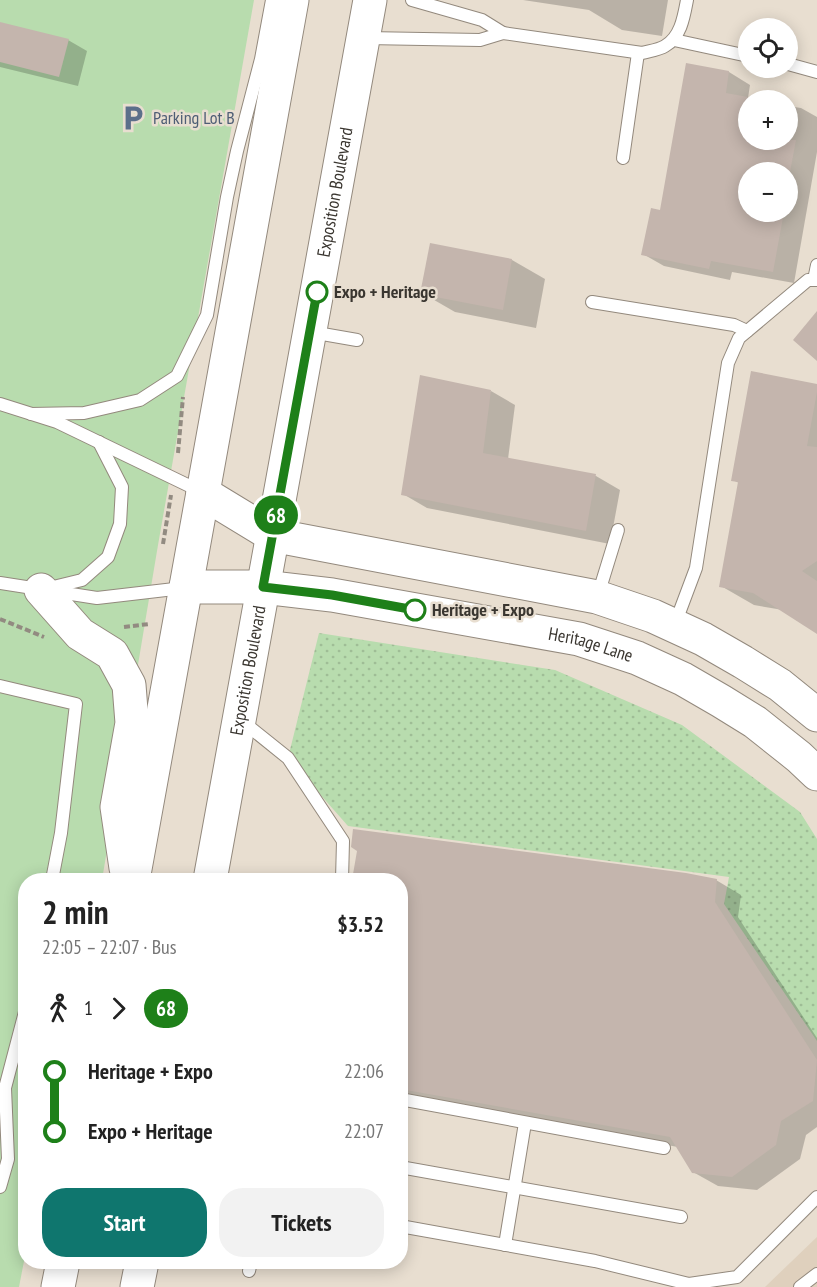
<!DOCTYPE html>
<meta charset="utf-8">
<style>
body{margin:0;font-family:"PT Sans Narrow",sans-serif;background:#f2f2f2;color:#222;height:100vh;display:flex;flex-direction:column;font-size:22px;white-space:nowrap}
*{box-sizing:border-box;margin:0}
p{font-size:20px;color:#767676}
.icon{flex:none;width:33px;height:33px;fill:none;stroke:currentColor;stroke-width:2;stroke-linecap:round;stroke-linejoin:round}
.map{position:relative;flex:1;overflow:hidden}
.drawer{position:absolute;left:18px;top:873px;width:390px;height:396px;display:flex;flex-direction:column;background:#fff;border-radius:24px;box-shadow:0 3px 15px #0003}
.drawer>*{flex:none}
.badge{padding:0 12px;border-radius:20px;font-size:21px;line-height:39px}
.controls{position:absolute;left:738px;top:18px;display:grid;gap:12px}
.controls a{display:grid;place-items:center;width:60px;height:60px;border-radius:50%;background:#fff;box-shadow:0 3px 15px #0003;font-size:30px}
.map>.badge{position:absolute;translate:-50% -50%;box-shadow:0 0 0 3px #fff}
.legs{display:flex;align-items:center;gap:9px;height:66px;padding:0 24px;font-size:20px}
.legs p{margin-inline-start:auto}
.summary{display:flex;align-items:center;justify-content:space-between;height:102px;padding:0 24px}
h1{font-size:33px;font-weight:800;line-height:45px}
.button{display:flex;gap:12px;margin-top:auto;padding:12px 24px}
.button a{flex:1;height:69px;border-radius:24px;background:#0f766e;color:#fff;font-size:24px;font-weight:800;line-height:69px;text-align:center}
.button a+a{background:#f2f2f2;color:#222}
ul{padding:0 24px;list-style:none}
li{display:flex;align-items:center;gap:21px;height:60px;font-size:22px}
li i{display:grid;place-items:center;width:9px;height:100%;margin:0 8px;background:currentColor}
li i::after{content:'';width:15px;height:15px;margin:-8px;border:4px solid;border-radius:50%;background:#fff}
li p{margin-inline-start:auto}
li:first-child i{background:linear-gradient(#0000 50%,currentColor 0)}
li:last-child i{background:linear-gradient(currentColor 50%,#0000 0)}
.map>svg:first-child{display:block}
.built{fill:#dfd0bd}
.grass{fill:url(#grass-dots)}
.park{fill:#b8dcae}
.shadow{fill:#0003;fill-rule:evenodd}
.building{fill:#c4b5ad}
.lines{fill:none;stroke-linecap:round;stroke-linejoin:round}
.service-casing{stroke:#93897d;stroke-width:14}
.secondary-casing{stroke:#93897d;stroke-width:35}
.primary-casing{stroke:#93897d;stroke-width:35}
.path{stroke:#928b81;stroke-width:4;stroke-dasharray:6 3;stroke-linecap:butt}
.service{stroke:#fff;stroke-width:12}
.secondary{stroke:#fff;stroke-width:33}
.primary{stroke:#fff;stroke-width:33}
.line-1-casing{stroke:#fff;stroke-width:14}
.line-1{stroke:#1e8019;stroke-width:9}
.stop-1-dot{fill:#fff;stroke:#1e8019;stroke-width:3}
.labels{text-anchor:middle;stroke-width:5;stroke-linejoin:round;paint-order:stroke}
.service-label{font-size:18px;fill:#4e5e75;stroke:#e8ded0;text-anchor:start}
.street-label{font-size:18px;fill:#3a3630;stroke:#e8ded0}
.stop-label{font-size:18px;font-weight:bold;fill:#3a3630;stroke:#e8ded0;text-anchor:start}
</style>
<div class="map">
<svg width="817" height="1287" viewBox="0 0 817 1287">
<defs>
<pattern id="grass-dots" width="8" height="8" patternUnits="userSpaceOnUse" patternTransform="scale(1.5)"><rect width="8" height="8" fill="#b8dcae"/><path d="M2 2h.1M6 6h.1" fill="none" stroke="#9fbd96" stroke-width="1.8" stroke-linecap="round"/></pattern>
</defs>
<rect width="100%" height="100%" fill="#e8ded0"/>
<path class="built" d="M817,1237v50h-52z"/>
<path class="grass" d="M319,633l236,37 127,55 118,87 17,27v202l-93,-137 5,-27 -381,-51 -60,-68z"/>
<path class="park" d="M0,0h254l-96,545 -56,335h-76l-1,376 -6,31h-19z"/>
<g class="shadow">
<path d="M523,0h145l-6,36 -40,-6 -33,-20z"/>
<path d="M0,24l68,16 19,11 -9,35 -78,-19z"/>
<path d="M687,65l42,7 21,13 -2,13 12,2h-12v40h40v-34l13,2 16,9v35l-23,131 -62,-11 -2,8 -66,-14 -21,-12 19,-42zM748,172h40v40h-40z"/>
<path d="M512,260l33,19 -9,49 -81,-16 -33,-19z"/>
<path d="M817,385v247l-34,-22 -29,-5 -33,-19 18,-103 -6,-3z"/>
<path d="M491,391l24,14 -7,54 88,17 24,14 -10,54 -183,-36 -24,-14z"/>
<path d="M358,850l358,30 25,15 -3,22 79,121v89l-11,8 -6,24 -43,31 -39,-4 -25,-14 -15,-25 -264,-47 -14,-7v-213h-46z"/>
</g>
<g class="building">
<path d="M0,22l69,17 -10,38 -59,-15z"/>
<path d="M686,63l43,8 -3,22 22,4v43h48l-6,32h-42v40h36l-11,60 -62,-11 -2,8 -68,-14 10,-47 9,2z"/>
<path d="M430,243l82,16 -9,51 -83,-16z"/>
<path d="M817,311v50l-24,-21z"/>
<path d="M751,371l66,13v8l-10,54 10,1v114l-15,10 15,10v53l-64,-41 -34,-6 19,-105 -7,-1z"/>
<path d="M420,375l71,15 -8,63 113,21 -10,57 -185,-36z"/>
<path d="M353,829l333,44 31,6 -2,23 102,158 -4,41 -32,20 -5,24 -44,32 -40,-4 -22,-36 -270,-48v-209h-48l5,-29 -6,-4z"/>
</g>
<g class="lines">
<defs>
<g id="service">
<path d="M412,0l70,20 21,13"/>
<path d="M366,38l114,2 23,-7 139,20c7,-2 17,-3 23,-7 16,-9 19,-30 22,-46"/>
<path d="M674,40l74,16"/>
<path d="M788,64l29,8"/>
<path d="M623,158l15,-105"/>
<path d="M814,280l3,-15"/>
<path d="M592,302l142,23 13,6"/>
<path d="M311,332l46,8"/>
<path d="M0,404l57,18 145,70"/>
<path d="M31,414l53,-1 56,-13 37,-24 30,-61 20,-118 10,-46 24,-92 11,-59"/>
<path d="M0,583l97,15 86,-10"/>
<path d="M45,589l37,-9 26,-23 12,-33 2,-37 -23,-45"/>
<path d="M598,595l20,-65"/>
<path d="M675,624l21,-56 32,-205 11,-25 69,-58h9"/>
<path d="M0,686l76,18 -15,129 -9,47"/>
<path d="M242,721l46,37 55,83 -1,39"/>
<path d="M400,1099l264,49"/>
<path d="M400,1167l281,50"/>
<path d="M0,1187l8,-28 -3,-71 21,-80"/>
<path d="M400,1226l195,35 94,23 48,-7 80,-80"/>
<path d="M505,1245l20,-122"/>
<path d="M249,1271l2,-9"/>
<path d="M800,1287l17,-13"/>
</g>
<g id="secondary">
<path d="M203,493l69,42 325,62 56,19 50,23 40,23 37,23 37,30"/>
<path id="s1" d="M186,587h77l69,8 247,44 58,19 46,21 38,22 34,21 44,35 18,17"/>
</g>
<g id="primary">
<path d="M41,590l39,44 32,20 17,31 3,38 -15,84 9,61"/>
<path d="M133,880l159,-880"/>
<path id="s2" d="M210,880l160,-880"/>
<path d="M58,1287l5,-25"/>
<path d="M137,1287l5,-25"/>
</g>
</defs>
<use href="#service" class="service-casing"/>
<use href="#secondary" class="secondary-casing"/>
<use href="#primary" class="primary-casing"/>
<g class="path">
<path d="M178,453l5,-56"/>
<path d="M163,544l8,-49"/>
<path d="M0,619l44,18"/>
<path d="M124,627l25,-3"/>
</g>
<use href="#service" class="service"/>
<use href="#secondary" class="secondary"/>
<use href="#primary" class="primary"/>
</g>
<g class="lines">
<defs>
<path id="line-1" d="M317,292l-54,295 69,8 83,15"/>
</defs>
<use href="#line-1" class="line-1-casing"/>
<use href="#line-1" class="line-1"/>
</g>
<defs>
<symbol id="parking-bare" viewBox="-9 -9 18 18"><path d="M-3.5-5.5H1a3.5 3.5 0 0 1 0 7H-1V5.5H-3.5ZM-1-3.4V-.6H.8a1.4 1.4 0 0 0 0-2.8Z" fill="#5c6f8a" stroke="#e8ded0" stroke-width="2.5" paint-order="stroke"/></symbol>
</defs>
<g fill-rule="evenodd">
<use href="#parking-bare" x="114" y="99" width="38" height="38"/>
</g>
<g class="stop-1-dot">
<circle cx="317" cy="292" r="10"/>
<circle cx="415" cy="610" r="10"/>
</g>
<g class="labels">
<g class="service-label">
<text x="153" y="124">Parking Lot B</text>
</g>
<g class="street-label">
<text dy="6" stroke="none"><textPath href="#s2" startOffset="699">Exposition Boulevard</textPath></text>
<text dy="6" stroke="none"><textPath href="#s1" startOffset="410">Heritage Lane</textPath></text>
<text dy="6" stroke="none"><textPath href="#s2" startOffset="213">Exposition Boulevard</textPath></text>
</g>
<g class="stop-label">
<text x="334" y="298">Expo + Heritage</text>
<text x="432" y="616">Heritage + Expo</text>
</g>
</g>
</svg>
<div class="controls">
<a><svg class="icon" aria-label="locate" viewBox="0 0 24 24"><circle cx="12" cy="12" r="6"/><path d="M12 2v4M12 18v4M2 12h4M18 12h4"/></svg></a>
<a>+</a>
<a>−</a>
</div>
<b class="badge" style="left:276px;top:515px;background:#1e8019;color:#fff">68</b>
<section class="drawer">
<div class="summary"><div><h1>2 min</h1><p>22:05 – 22:07 · Bus</p></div><b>$3.52</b></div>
<div class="legs"><svg class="icon" aria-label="walk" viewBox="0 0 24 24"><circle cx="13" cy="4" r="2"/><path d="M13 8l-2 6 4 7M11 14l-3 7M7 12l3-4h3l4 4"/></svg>1<svg class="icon" aria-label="forward" viewBox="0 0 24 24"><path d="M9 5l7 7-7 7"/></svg><b class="badge" style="background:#1e8019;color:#fff">68</b></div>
<ul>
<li><i style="color:#1e8019"></i><b>Heritage + Expo</b><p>22:06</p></li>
<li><i style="color:#1e8019"></i><b>Expo + Heritage</b><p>22:07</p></li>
</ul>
<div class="button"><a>Start</a><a>Tickets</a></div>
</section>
</div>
